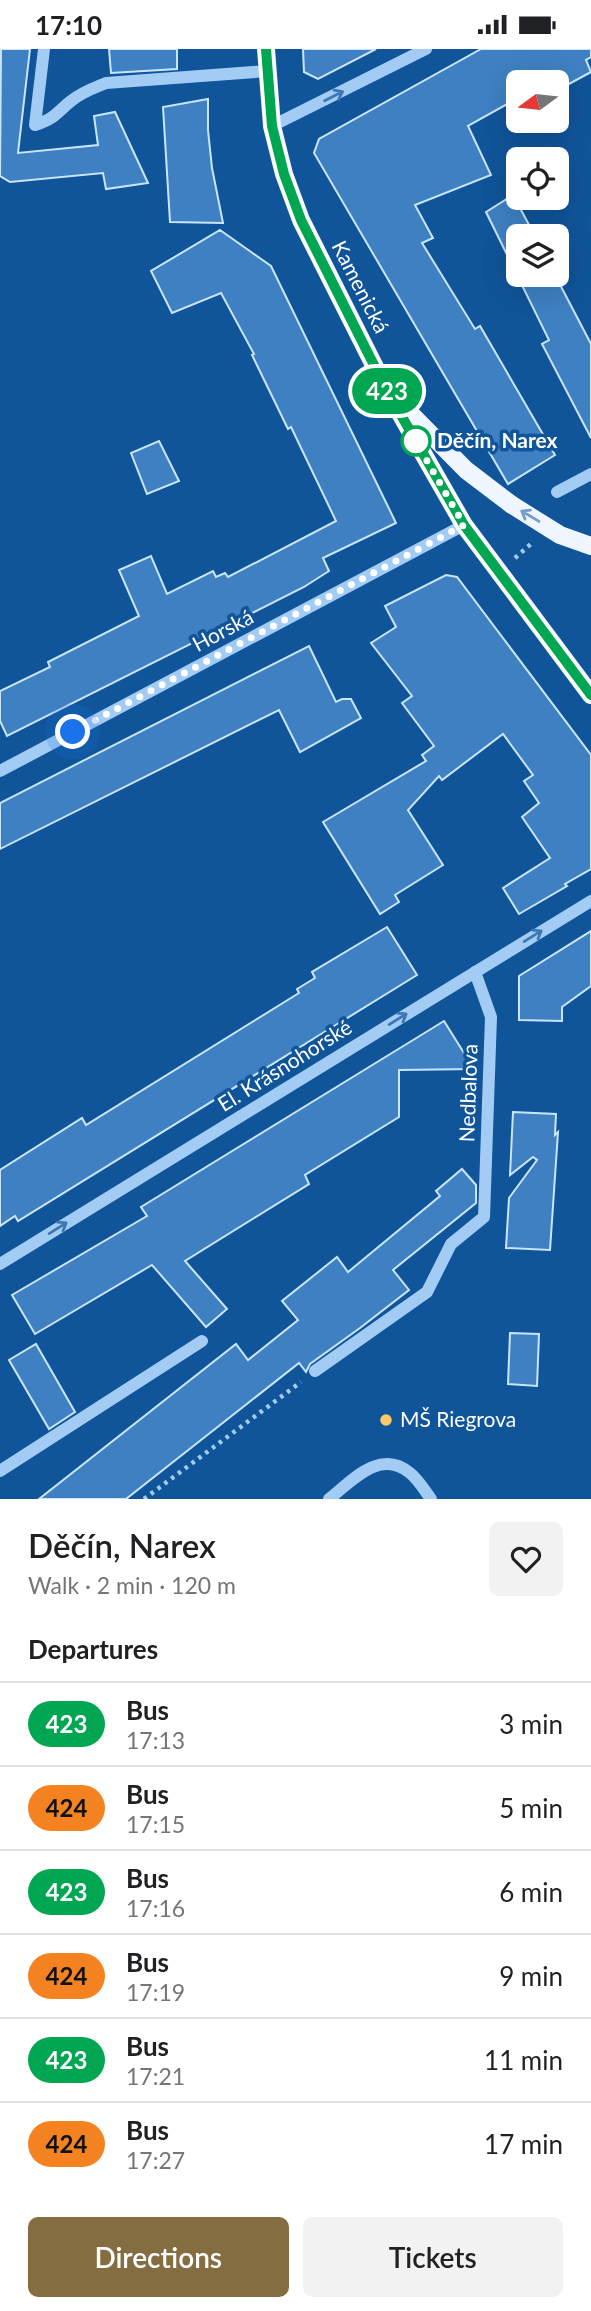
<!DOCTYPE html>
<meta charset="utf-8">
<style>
body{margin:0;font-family:Lato,sans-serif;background:#f2f2f2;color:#202124;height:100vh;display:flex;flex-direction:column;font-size:26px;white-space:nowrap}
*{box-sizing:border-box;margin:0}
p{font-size:23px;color:#757577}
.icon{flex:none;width:38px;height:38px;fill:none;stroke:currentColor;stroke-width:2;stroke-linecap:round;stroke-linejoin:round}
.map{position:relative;height:1450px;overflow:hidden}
.details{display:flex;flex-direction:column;background:#fff;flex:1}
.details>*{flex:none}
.badge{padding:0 14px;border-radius:23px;font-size:24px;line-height:46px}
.needle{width:46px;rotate:255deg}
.tools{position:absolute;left:506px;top:21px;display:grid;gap:14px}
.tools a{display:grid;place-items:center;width:63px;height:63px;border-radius:10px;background:#fff;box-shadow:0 7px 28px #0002;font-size:35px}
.you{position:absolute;width:35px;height:35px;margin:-18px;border:5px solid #fff;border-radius:50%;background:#1a73e8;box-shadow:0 0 0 10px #1a73e833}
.map>.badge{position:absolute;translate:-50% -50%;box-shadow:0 0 0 4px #fff}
h2{padding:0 28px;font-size:26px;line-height:63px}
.round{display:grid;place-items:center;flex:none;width:74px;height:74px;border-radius:10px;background:#f2f2f2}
.summary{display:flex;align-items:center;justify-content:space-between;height:119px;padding:0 28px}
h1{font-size:33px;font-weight:600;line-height:52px}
.button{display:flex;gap:14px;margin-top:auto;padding:14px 28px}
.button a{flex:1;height:80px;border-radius:10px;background:#846d41;color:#fff;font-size:28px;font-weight:600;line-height:80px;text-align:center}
.button a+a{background:#f2f2f2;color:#202124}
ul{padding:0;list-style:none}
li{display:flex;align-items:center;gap:21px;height:84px;padding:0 28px;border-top:2px solid #e0e0e0}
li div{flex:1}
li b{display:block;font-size:26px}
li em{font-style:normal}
li .badge{min-width:77px;font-weight:700;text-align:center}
.status{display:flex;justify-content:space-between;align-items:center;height:49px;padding:0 35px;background:#fff;direction:ltr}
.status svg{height:19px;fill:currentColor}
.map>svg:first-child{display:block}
.building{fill:#3e80c2;stroke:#cae5fe;stroke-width:2}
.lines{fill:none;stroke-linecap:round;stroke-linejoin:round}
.path{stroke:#a2ccf4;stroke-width:4.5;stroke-dasharray:3.5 5;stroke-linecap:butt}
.minor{stroke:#a2ccf4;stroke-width:12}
.major{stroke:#eff6ff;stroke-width:18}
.oneway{stroke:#3c78b4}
.oneway2{stroke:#749dc7}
.line-casing{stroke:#fff;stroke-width:16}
.line{stroke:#00a651;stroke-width:10}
.walk{stroke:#fff;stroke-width:7;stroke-dasharray:0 12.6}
.stop-dot{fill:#fff;stroke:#00a651;stroke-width:3.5}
.poi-dot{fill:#ffca65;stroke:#105499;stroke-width:2.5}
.labels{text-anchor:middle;stroke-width:7;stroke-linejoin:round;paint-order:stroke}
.street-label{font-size:21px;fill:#fff;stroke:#105499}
.stop-label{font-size:21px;font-weight:bold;fill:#fff;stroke:#105499;text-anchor:start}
.poi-label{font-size:21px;fill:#fff;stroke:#105499;text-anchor:start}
</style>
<div class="status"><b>17:10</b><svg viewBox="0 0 49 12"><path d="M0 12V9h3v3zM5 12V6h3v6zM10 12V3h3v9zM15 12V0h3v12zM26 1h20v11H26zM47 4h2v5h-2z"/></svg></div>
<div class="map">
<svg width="591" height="1450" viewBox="0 0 591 1450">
<rect width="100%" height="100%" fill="#105499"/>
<g class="building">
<path d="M1,0h29l-12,104 80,-8 -4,-29 21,-4 33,71 -42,6 -3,-16 -93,9 -10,-6z"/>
<path d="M109,0h68v20l-66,4z"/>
<path d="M303,0h73l-58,30 -14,-7z"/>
<path d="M481,0h110v8l-5,3 5,12 -35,19v-15l-10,6h-28v16l-50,28 23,49 -76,30 18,33 -11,5 53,86 5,-3 75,129 -47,29 -194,-331 5,-14z"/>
<path d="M208,50v31l4,38 11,55 -53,-1 -7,-115z"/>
<path d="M513,146l22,41h-17v39h37l36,69v94l-49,-94 7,-4 -63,-128z"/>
<path d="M220,181l51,36 125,257 -73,35 6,13 -25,16 -297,149 -7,-15v-30l50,-24 -2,-5 91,-46 -20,-46 32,-14 16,38 46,-23 3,6 9,-4 3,4 108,-56 -45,-94 -3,2 -36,-74 2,-1 -33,-61 -49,20 -21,-42z"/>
<path d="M159,392l20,40 -32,13 -16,-41z"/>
<path d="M446,526l11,2 134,178v114l-26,15 2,2 -48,28 -16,-26 47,-30 -28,-41 17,-14 -15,-22 9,-6 -30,-41 -61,46 -3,-4 -31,34 35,55 -48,30 4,7 -19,12 -57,-92 103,-61 -4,-6 12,-9 -32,-43 10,-7 -41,-53 25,-16 -11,-21z"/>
<path d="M309,597l27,56 6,-3h9l10,19 -61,34 -21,-42 -279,139v-46z"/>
<path d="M387,878l30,48 -399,246 -3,-5 -15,10v-56l82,-52 4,7 213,-132 -2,-4 18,-11 -3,-6z"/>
<path d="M591,882v55l-29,21v14l-43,-1v-44z"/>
<path d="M444,972l30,48 -75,1v47l-94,58 4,9 -124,77 42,48 -21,18 -54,-62 -117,69 -23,-39 135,-79 -6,-9z"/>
<path d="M513,1063l43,2 -1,21 3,-3 -8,118 -44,-2 3,-50 28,-38 -4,-3 -23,18z"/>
<path d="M462,1120l14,16v18l-83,67 16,20 -49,38 -50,36 -4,8 -7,-9 -173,136h-87l197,-155 12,16 50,-40 -16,-19 55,-44 11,15 92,-76 -4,-5z"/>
<path d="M510,1284l29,1 -2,52 -29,-2z"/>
<path d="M36,1295l39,68 -26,17 -40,-69z"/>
</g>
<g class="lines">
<g class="path">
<path d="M515,509l17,-15"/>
<path d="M144,1450l157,-117"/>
</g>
<g class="minor">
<path d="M44,0l-9,76c21,-7 21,-12 36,-24 11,-9 23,-13 35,-18l162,-12"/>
<path d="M272,77l154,-77"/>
<path d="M557,443l34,-18"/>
<path d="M0,722l464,-246"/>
<path d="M0,1215l591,-363"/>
<path d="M315,1322l112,-79 24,-48 33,-27 7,-200 -16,-45"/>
<path d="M0,1422l202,-130"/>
<path d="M329,1450c23,-18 51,-51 81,-26 8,6 15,18 21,26"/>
</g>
<g class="major">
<path d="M266,0l6,77 12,48 17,46 84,167 79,138 127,170"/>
<path d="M402,356l64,65 46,35 48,30 31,11"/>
</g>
</g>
<defs><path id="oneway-shaft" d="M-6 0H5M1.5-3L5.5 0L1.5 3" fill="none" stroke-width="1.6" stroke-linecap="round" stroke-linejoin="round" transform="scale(1.75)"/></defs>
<g class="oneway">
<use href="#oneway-shaft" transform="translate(334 47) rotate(-27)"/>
<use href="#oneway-shaft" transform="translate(533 887) rotate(-32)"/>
<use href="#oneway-shaft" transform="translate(398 970) rotate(-32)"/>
<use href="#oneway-shaft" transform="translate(58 1179) rotate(-32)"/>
</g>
<use class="oneway2" href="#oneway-shaft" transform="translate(530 467) rotate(-149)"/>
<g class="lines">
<defs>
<path id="line" d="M266,0l6,77 12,48 17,46 84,167 79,138 127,170"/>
</defs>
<use href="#line" class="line-casing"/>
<use href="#line" class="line"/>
<path class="walk" d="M73,683l391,-207 -53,-92 5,8"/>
</g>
<circle class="stop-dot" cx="416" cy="392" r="14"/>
<circle class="poi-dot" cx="386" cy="1371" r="7"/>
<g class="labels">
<g class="street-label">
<text transform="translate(360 238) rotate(63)" y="7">Kamenická</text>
<text transform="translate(223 582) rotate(-28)" y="7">Horská</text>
<text transform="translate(285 1017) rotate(-32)" y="7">El. Krásnohorské</text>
<text transform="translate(469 1044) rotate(-88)" y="7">Nedbalova</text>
</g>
<g class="stop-label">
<text x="437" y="399">Děčín, Narex</text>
</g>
<g class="poi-label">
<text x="400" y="1378">MŠ Riegrova</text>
</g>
</g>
</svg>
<div class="tools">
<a><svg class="needle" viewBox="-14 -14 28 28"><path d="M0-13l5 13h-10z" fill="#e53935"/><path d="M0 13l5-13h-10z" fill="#757577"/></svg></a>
<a><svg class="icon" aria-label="locate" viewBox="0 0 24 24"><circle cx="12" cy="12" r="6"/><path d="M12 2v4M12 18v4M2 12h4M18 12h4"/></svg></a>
<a><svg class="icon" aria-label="layers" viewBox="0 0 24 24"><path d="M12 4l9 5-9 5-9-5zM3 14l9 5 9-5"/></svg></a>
</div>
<div class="you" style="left:73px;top:683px"></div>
<b class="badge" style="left:387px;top:342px;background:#00a651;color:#fff">423</b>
</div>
<section class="details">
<div class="summary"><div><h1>Děčín, Narex</h1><p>Walk · 2 min · 120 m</p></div><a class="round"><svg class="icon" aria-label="heart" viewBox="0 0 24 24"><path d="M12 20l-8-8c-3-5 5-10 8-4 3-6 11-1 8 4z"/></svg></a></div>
<h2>Departures</h2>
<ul>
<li><span class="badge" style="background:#00a651;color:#fff">423</span><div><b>Bus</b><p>17:13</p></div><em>3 min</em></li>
<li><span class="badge" style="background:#f58220;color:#111">424</span><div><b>Bus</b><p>17:15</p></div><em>5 min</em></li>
<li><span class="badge" style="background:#00a651;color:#fff">423</span><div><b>Bus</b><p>17:16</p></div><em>6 min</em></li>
<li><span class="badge" style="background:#f58220;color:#111">424</span><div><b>Bus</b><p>17:19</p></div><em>9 min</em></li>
<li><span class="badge" style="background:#00a651;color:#fff">423</span><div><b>Bus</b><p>17:21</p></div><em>11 min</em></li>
<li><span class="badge" style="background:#f58220;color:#111">424</span><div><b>Bus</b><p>17:27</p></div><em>17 min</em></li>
</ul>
<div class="button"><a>Directions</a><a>Tickets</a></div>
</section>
